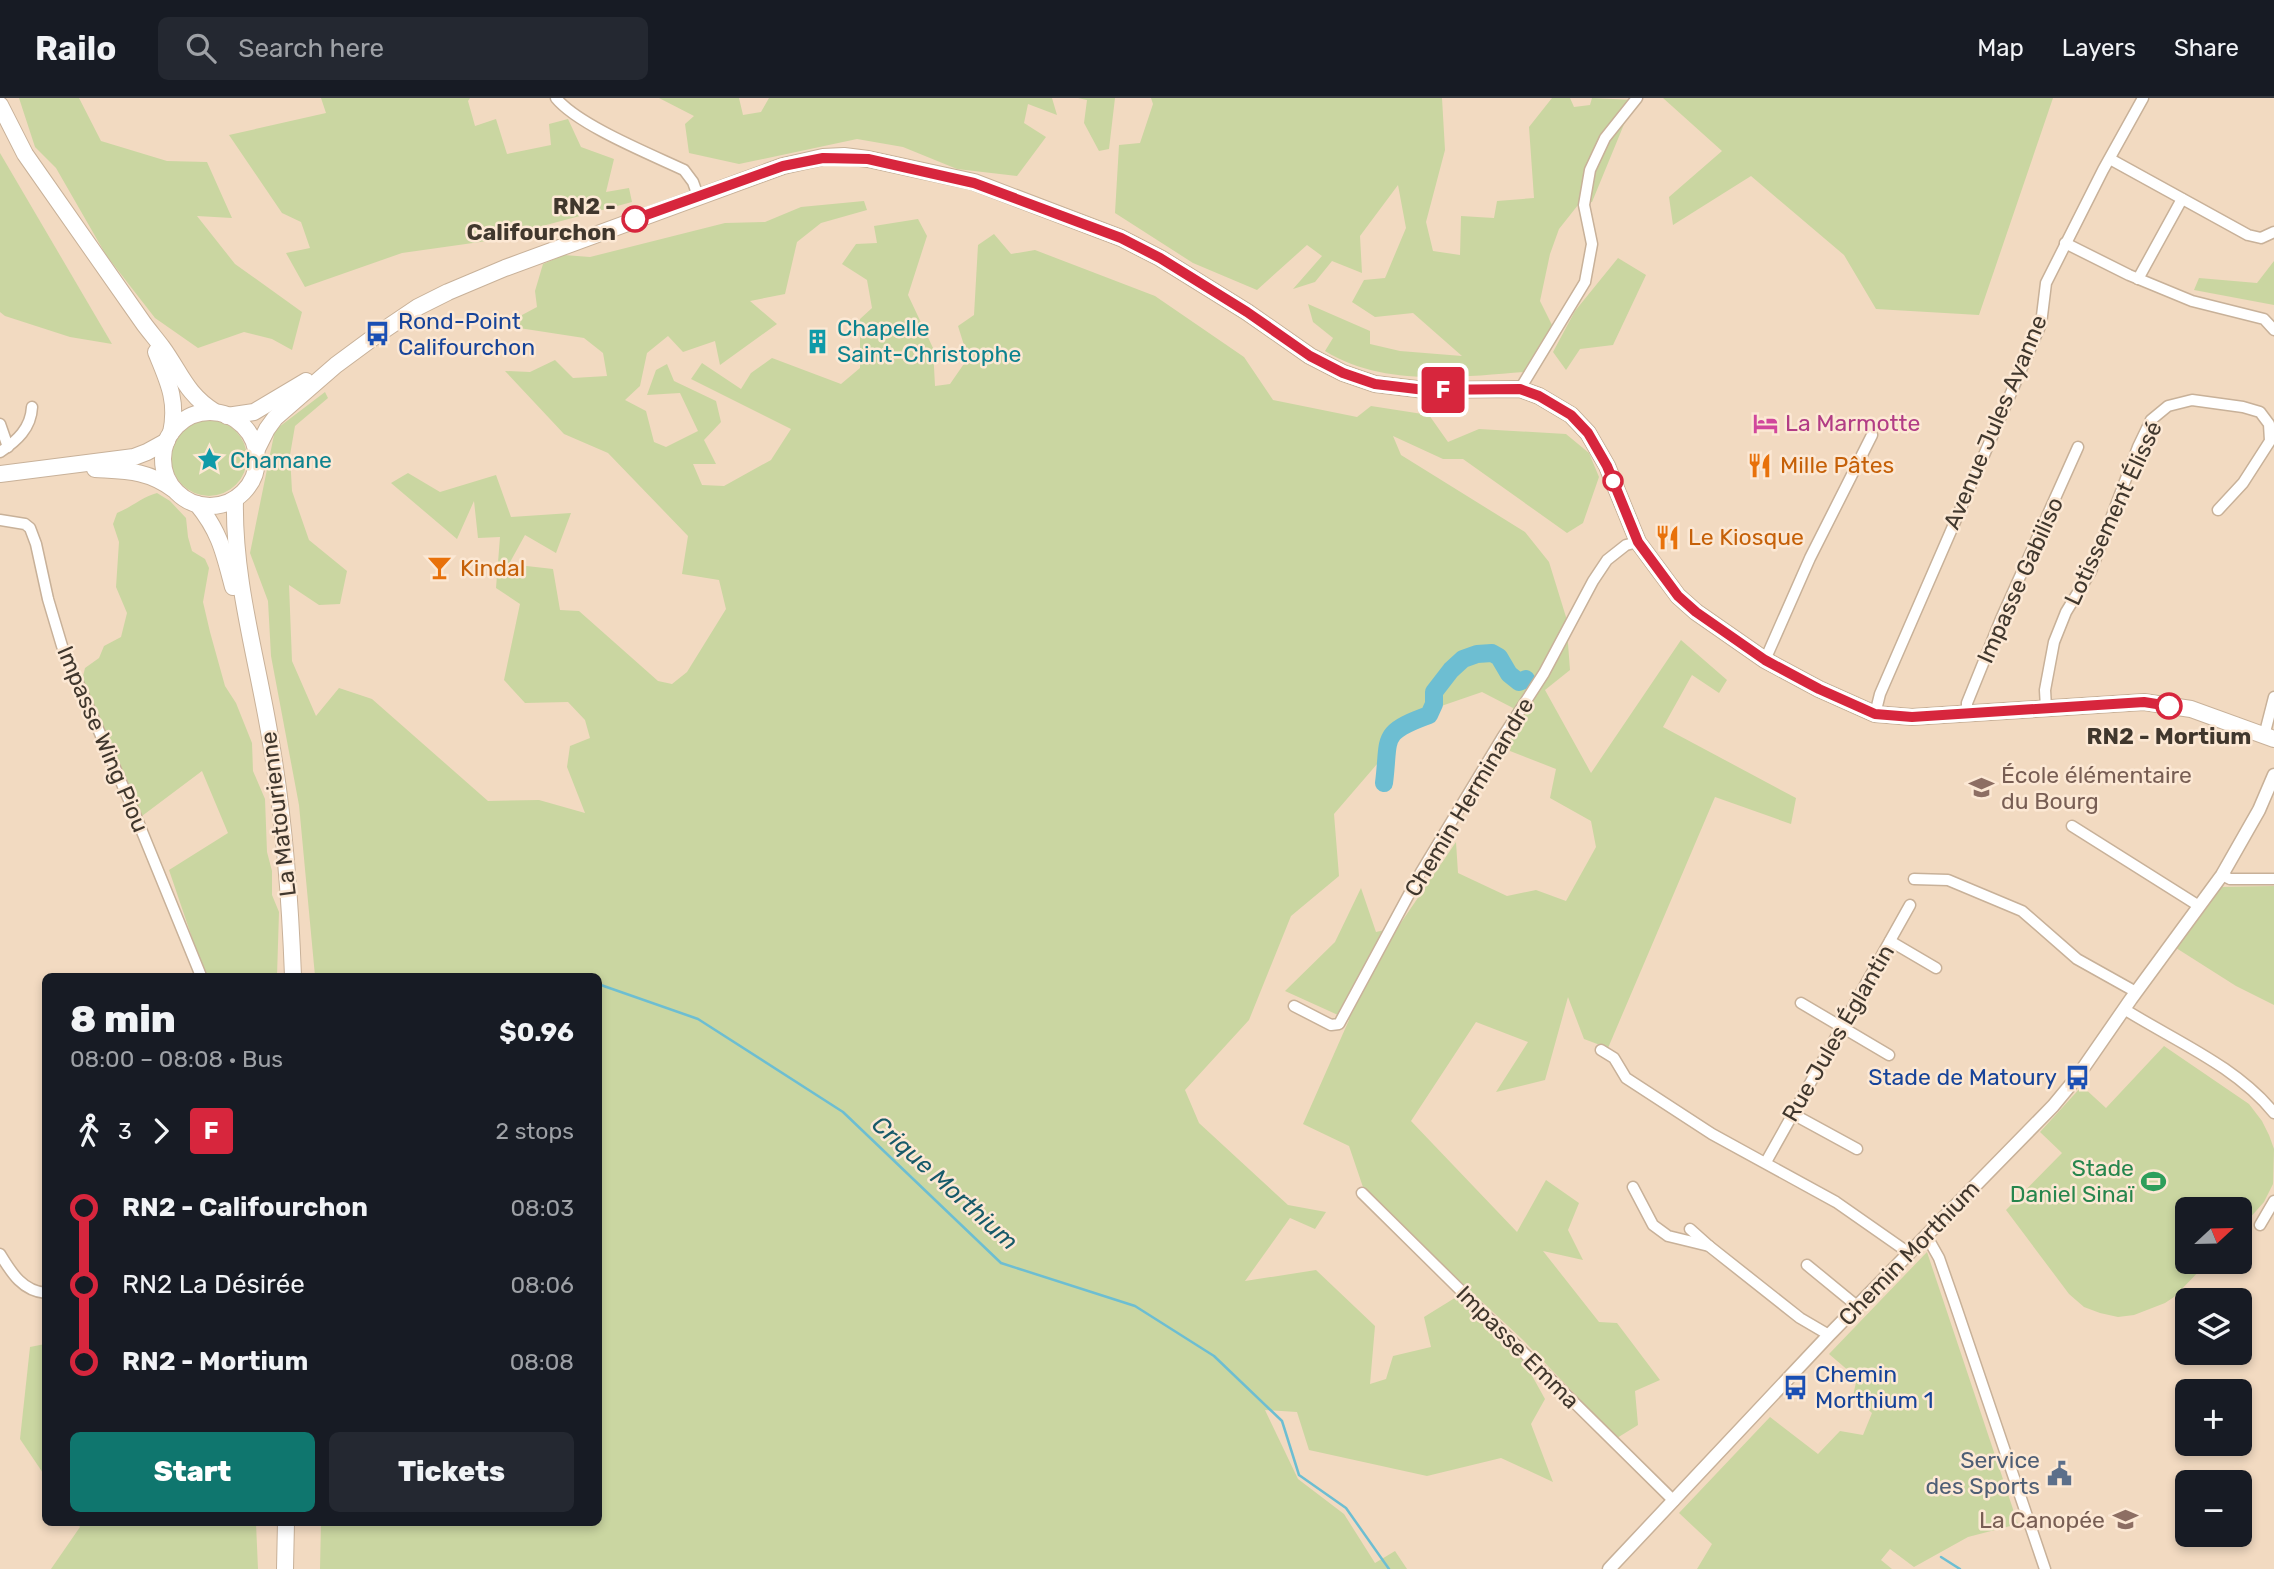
<!DOCTYPE html>
<meta charset="utf-8">
<style>
body{margin:0;font-family:Rubik,sans-serif;background:#242831;color:#f1f3f6;height:100vh;display:flex;flex-direction:column;font-size:26px;white-space:nowrap}
*{box-sizing:border-box;margin:0}
p{font-size:23px;color:#9ea1a6}
.icon{flex:none;width:38px;height:38px;fill:none;stroke:currentColor;stroke-width:2;stroke-linecap:round;stroke-linejoin:round}
.map{position:relative;flex:1;overflow:hidden}
.details{position:absolute;left:42px;top:875px;width:560px;height:553px;display:flex;flex-direction:column;background:#171b24;border-radius:10px;box-shadow:0 4px 10px #0003}
.details>*{flex:none}
.badge{padding:0 14px;border-radius:5px;font-size:24px;line-height:46px}
.needle{width:46px;rotate:68deg}
.buttons{position:absolute;left:2175px;top:1099px;display:grid;gap:14px}
.buttons a{display:grid;place-items:center;width:77px;height:77px;border-radius:10px;background:#171b24;box-shadow:0 4px 10px #0003;font-size:35px}
.map>.badge{position:absolute;translate:-50% -50%;box-shadow:0 0 0 4px #fff}
.legs{display:flex;align-items:center;gap:10px;height:77px;padding:0 28px;font-size:23px}
.legs p{margin-inline-start:auto}
.headline{display:flex;align-items:center;justify-content:space-between;height:119px;padding:0 28px}
h1{font-size:38px;font-weight:800;line-height:52px}
.cta{display:flex;gap:14px;margin-top:auto;padding:14px 28px}
.cta a{flex:1;height:80px;border-radius:10px;background:#0f766e;color:#fff;font-size:28px;font-weight:800;line-height:80px;text-align:center}
.cta a+a{background:#242831;color:#f1f3f6}
ul{padding:0 28px;list-style:none}
li{display:flex;align-items:center;gap:24px;height:77px;font-size:26px}
li i{display:grid;place-items:center;width:10px;height:100%;margin:0 9px;background:currentColor}
li i::after{content:'';width:18px;height:18px;margin:-9px;border:5px solid;border-radius:50%;background:#171b24}
li p{margin-inline-start:auto}
li:first-child i{background:linear-gradient(#0000 50%,currentColor 0)}
li:last-child i{background:linear-gradient(currentColor 50%,#0000 0)}
header{display:flex;align-items:center;gap:42px;box-sizing:border-box;height:98px;padding:0 35px;background:#171b24;border-bottom:2px solid #363941}
header strong{font-size:33px}
nav{display:flex;gap:38px;margin-inline-start:auto;font-size:24px}
.search{width:490px;height:63px;background:#242831;display:flex;align-items:center;gap:18px;box-sizing:border-box;padding:0 24px;border-radius:10px;color:#9ea1a6;font-size:26px}
.map>svg:first-child{display:block}
.green{fill:#cad6a1}
.lines{fill:none;stroke-linecap:round;stroke-linejoin:round}
.stream{stroke:#6dbed2;stroke-width:2.5}
.river{stroke:#6dbed2;stroke-width:18}
.minor-casing{stroke:#c8b199;stroke-width:13}
.tertiary-casing{stroke:#c8b199;stroke-width:15}
.primary-casing{stroke:#c8b199;stroke-width:18}
.minor{stroke:#fff;stroke-width:10}
.tertiary{stroke:#fff;stroke-width:12}
.primary{stroke:#fff;stroke-width:16}
.line-1-casing{stroke:#fff;stroke-width:16}
.line-1{stroke:#d7263d;stroke-width:10}
.stop-1-dot{fill:#fff;stroke:#d7263d;stroke-width:3.5}
.labels{text-anchor:middle;stroke-width:5;stroke-linejoin:round;paint-order:stroke}
.stop-label{font-size:23px;font-weight:bold;fill:#40372d;stroke:#fce8d4;text-anchor:end}
.transit-label{font-size:23px;fill:#164399;stroke:#fce8d4;text-anchor:start}
.culture-label{font-size:23px;fill:#0d838f;stroke:#fce8d4;text-anchor:start}
.street-label{font-size:23px;fill:#40372d;stroke:#fce8d4}
.hotel-label{font-size:23px;fill:#b23c85;stroke:#fce8d4;text-anchor:start}
.food-label{font-size:23px;fill:#c56008;stroke:#fce8d4;text-anchor:start}
.education-label{font-size:23px;fill:#785e54;stroke:#fce8d4;text-anchor:start}
.leisure-label{font-size:23px;fill:#27864d;stroke:#fce8d4;text-anchor:end}
.service-label{font-size:23px;fill:#4e5e75;stroke:#fce8d4;text-anchor:end}
.water-label{font-size:24px;font-style:italic;fill:#175a69;stroke:#fce8d4}
</style>
<header>
<strong>Railo</strong>
<div class="search"><svg class="icon" aria-label="search" viewBox="0 0 24 24"><circle cx="10" cy="10" r="6"/><path d="M15 15l6 6"/></svg>Search here</div>
<nav><a>Map</a><a>Layers</a><a>Share</a></nav>
</header>
<div class="map">
<svg width="2274" height="1471" viewBox="0 0 2274 1471">
<rect width="100%" height="100%" fill="#f2dac1"/>
<g class="green">
<path d="M19,0h60l22,43 66,20 40,1 25,56 -35,-2 38,48 67,48 -10,38 -20,-11 -28,-7 -46,16 -43,-30 -49,-63 -50,-87 -21,-21z"/>
<path d="M321,0h149l-2,3 7,25 21,-7 11,35 44,-9 -2,-21 19,-5 13,28 33,12 -8,33 23,-4 3,14 -145,39 -85,12 -97,34 -19,-34 24,-5 -9,-26 -19,-9 -53,-78 97,-22z"/>
<path d="M659,0h80l4,17 18,-3 8,-14h283l5,17 -29,-11 -4,19 22,14 -29,39 -60,-7 -54,-22 -46,-8 -118,25 -50,-11 -4,-29 9,-8z"/>
<path d="M1078,0h37l-6,51 -10,2 -15,-28 3,-23z"/>
<path d="M1151,0h291l3,52 -19,72 7,29 27,4 1,-39 33,2 3,-17 37,-3 -5,-71 23,-29h18l4,9 16,-2 2,-7 42,2 -42,102 -14,3 -19,24 -9,25 -10,47 12,24 -28,47c-66,5 -141,15 -199,-21l8,-13 -20,-16 -5,-18 62,27v13l30,7 62,5 -49,-43 -38,4 -23,-15 12,-22 21,-2 21,-50 -8,-43 -38,51 2,37 -30,-12 -17,21 -22,7 29,-33 -15,-11 -50,45 -64,-27 -78,-50 4,-68 21,-2 13,-39z"/>
<path d="M1663,0h390l-74,217 -103,-6 -32,-54 -93,-79 -78,49 -4,-28 53,-46z"/>
<path d="M0,56v-1l112,191 -42,-7 -65,-21 -5,-4z"/>
<path d="M864,103l3,9 -46,13 -24,19 -12,52 -35,7 27,23 -57,41 -5,-24 -32,11 -15,-16 -21,17 -7,33 -15,14 21,11 8,31 12,5 32,-16 -18,-38 -33,2 9,-25 11,-6 7,17 42,20 5,21 -17,18 12,24h-23l9,21 22,1 47,-26 20,-31 -100,-50 11,-16 39,26 10,-16 21,-15 69,26 19,-16v-49l12,-11 -5,-28 -25,-16 14,-20 21,-1 -3,-17 44,-7 9,17 -19,59 25,53 2,38 15,-2 18,-26 -10,-32 16,-11 4,-70 16,-11 17,20 24,-4 120,46 89,61 29,43 84,17 14,-11 58,9 19,27 31,-13 87,5 23,19 10,24 -16,46 -16,10 -104,-74h-20l-50,-23 8,19 124,77 24,30 17,55 4,53 -25,20 46,83 90,-133 46,40 -8,13 -27,-18 -29,52 133,71 -5,26 -76,-27 -107,251 -24,-9 -16,-42 -23,83 -49,12 32,-50 -52,-20 -65,99 106,111 29,-52 33,23 -11,27 15,30 -40,-9 56,71 18,1 43,57 -25,11 3,34 -21,13 -95,-99 -157,-146 -16,-47 -46,-22 46,-104 -64,-29 50,-49 26,-54 15,44 22,-5 58,-85 2,31 49,23 29,-6 30,11 30,-54 -5,-26 -41,-23 6,-29 -46,-18 3,-43 -31,-16 -61,21 -87,101 5,62 -48,40 -42,104 -64,70 14,33 89,82 38,7 -11,17 -25,-11 -45,63 71,-11 59,56 -5,58 16,-5 7,-23 38,-9 -7,-30 34,-21 62,58 25,45 -14,25 22,58 -52,-24 -74,18 -118,-26 -12,-38 -32,-2 33,69 46,35 31,49 20,-12 12,18h-1087l1,-46 277,-1v-546h-283l-16,-171 -28,-149 -3,-55 -18,-48 25,-123 50,-38 3,6 -33,28 -5,29 2,36 17,49 38,31 -7,33 -21,1 -30,-20 3,76 24,55 23,-28 33,11 116,102 51,-1 46,13 -18,-46 3,-21 20,-8 -5,-18 -17,-18 -43,1 -21,-23 16,-76 -24,-16 4,-51 -22,1 -4,-37 -17,38 -66,-56 17,-10 32,19 56,-17 15,42 60,-4 -15,40 -31,-18 -16,29 44,5 7,41 19,1 79,70 14,3 15,-12 39,-63 -7,-29 -37,-6 6,-38 -80,-83 -44,-19 -59,-63 25,1 25,-12 18,18 34,-2 -4,-23 -19,-15 -65,-10 3,-13 15,-8 -2,-16 8,-27 21,-9 26,2 135,-34 40,-1 36,-15z"/>
<path d="M1618,160l28,17 -33,70 -33,4 -14,21 -13,-18 22,-41z"/>
<path d="M2274,163v44l-80,-15 5,-12 58,5z"/>
<circle cx="209" cy="360" r="38"/>
<path d="M157,395l13,8 16,17 2,19 4,14 13,8 4,9 -6,34 7,30 15,54 11,17 16,40 1,28 12,28 2,53 5,19v24l7,17 -2,64h-72l-36,-106 59,-37 -26,-62 -60,45 -60,-136 3,-12 14,-10 5,-12 17,-9 6,-24 -11,-26 3,-45 -6,-18 4,-11c15,-6 25,-16 40,-20z"/>
<path d="M2274,788v119l-38,-19 -63,-40 45,-59z"/>
<path d="M2164,948l85,58 13,17 7,14 5,14 -1,35 -9,18 -24,27v-20h-52v53h20l-34,35 -9,6 -31,12 -16,2 -18,-4 -16,-6 -15,-13 -63,-84 56,-57 -22,-21 42,-46 24,22z"/>
<path d="M1927,1154l91,272 -50,13 -54,30 -24,-18 -9,11 11,9h-195l15,-25 -33,-31 91,-96 48,37 22,-23 23,4 9,-22 -19,-17 4,-18 -28,-24z"/>
<path d="M45,1246h1l-1,132 -25,-37 10,-92z"/>
<path d="M77,1425h179l2,46h-207l29,-42z"/>
</g>
<g class="lines">
<g class="stream">
<path d="M598,886l100,35 145,93 158,151 134,43 79,50 68,65 17,54 47,33 43,61"/>
<path d="M1941,1459l19,12"/>
</g>
<path class="river" d="M1384,685c6,-46 -5,-50 45,-68l5,-11v-12l17,-22 12,-11 14,-5 15,-1 7,4 10,17 10,8 7,-3"/>
<defs>
<g id="minor">
<path d="M556,0c22,27 94,56 128,72l9,12 5,14"/>
<path d="M2110,61l138,76 13,3 13,-6"/>
<path d="M2065,145l64,32 63,26 72,18 10,11"/>
<path d="M2138,181l44,-80"/>
<path d="M1520,291l65,-107 7,-38 -8,-39 6,-35 15,-32 32,-40"/>
<path d="M0,326l8,23"/>
<path d="M0,354c17,-11 31,-24 32,-45"/>
<path d="M0,422l25,4 5,4 6,16 12,55 14,47 70,161 69,169"/>
<path d="M1765,562l45,-102 62,-123"/>
<path d="M2046,610l-1,-18 9,-48 12,-30 25,-41 47,-124 13,-27 17,-14 24,-6 51,7 17,5 9,12 1,17 -27,42 -25,27"/>
<path d="M1875,616l5,-20 161,-370 5,-41 57,-113 40,-72"/>
<path d="M1967,617v-12l34,-84 77,-172"/>
<path d="M2264,638l10,-39"/>
<path d="M2072,728l127,80"/>
<path d="M2222,777l8,4h44"/>
<path d="M1914,781l34,1 74,31 55,48 59,33"/>
<path d="M1890,843l46,27"/>
<path d="M1801,905l88,52"/>
<path d="M1294,908l37,19 8,-1 82,-152 81,-134 42,-65 49,-92 14,-21 19,-15 12,-3"/>
<path d="M2124,911c51,32 112,57 150,104"/>
<path d="M1601,952l13,8 12,20 86,56 124,68 73,51"/>
<path d="M1791,1015l66,36"/>
<path d="M1766,1064l144,-257"/>
<path d="M1633,1089l20,38 15,11 41,10 91,72 29,17"/>
<path d="M1362,1095l312,308"/>
<path d="M2260,1127l14,-24"/>
<path d="M1690,1131l19,17"/>
<path d="M1926,1137l13,23 15,43 91,268"/>
<path d="M0,1156c11,18 22,37 46,39"/>
<path d="M1807,1167l50,41"/>
</g>
<path id="tertiary" d="M1609,1471l220,-234 224,-229 24,-29 54,-78 91,-124 37,-65 15,-35"/>
<g id="primary">
<path d="M0,7l25,49 119,170c6,8 12,15 18,23 19,26 24,47 53,65"/>
<path d="M156,254c12,29 22,49 15,81"/>
<circle cx="210" cy="361" r="47"/>
<path d="M227,318l27,-4 52,-31"/>
<path d="M256,353l11,-22 8,-11 61,-53 42,-31 40,-27 30,-15 57,-24 278,-102 40,-9 21,-1 24,3 106,23 147,56 39,20 87,54 63,44 33,17 32,11 50,6 95,-1 19,7 32,19 17,18 19,33 31,76 40,54 18,16 69,48 54,29 56,25 37,3 232,-15 47,7 83,30"/>
<path d="M95,371c31,2 52,1 78,20"/>
<path d="M0,376l134,-17 13,-5 20,-11"/>
<path d="M235,401c-2,80 22,159 35,238 14,79 20,159 23,239"/>
<path d="M197,406c23,28 27,49 36,83"/>
<path d="M285,1471l1,-47"/>
</g>
</defs>
<use href="#minor" class="minor-casing"/>
<use href="#tertiary" class="tertiary-casing"/>
<use href="#primary" class="primary-casing"/>
<use href="#minor" class="minor"/>
<use href="#tertiary" class="tertiary"/>
<use href="#primary" class="primary"/>
</g>
<g class="lines">
<defs>
<path id="line-1" d="M635,121l148,-53 40,-8 45,1 106,24 147,55 39,20 87,54 63,44 33,17 32,11 50,6 95,-1 19,7 32,19 17,18 19,33 31,76 40,54 18,16 69,48 54,29 56,25 37,3 232,-15 25,4"/>
</defs>
<use href="#line-1" class="line-1-casing"/>
<use href="#line-1" class="line-1"/>
</g>
<defs>
<symbol id="bus-bare" viewBox="-9 -9 18 18"><path d="M-5-6H5V4H4V6H2V4H-2V6H-4V4H-5ZM-3.5-4V0h7V-4ZM-3.5 1.2v1.5H-2V1.2ZM2 1.2v1.5H3.5V1.2Z" fill="#1a4fb4" stroke="#fce8d4" stroke-width="2.5" paint-order="stroke"/></symbol>
<symbol id="building-bare" viewBox="-9 -9 18 18"><path d="M-4-6H4V6H1V3H-1V6H-4ZM-2.5-4.3h1.7v1.8h-1.7ZM.8-4.3h1.7v1.8H.8ZM-2.5-1h1.7V.8h-1.7ZM.8-1h1.7V.8H.8Z" fill="#0f9aa8" stroke="#fce8d4" stroke-width="2.5" paint-order="stroke"/></symbol>
<symbol id="hotel-bare" viewBox="-9 -9 18 18"><path d="M-6-4.5h1.5V1H6V5H4.5V3h-9V5H-6ZM-4 0a1.8 1.8 0 1 1 3.6 0ZM.5 0V-2.5h3Q6-2.5 6 0Z" fill="#d1479c" stroke="#fce8d4" stroke-width="2.5" paint-order="stroke"/></symbol>
<symbol id="sight-bare" viewBox="-9 -9 18 18"><path d="M0-6L1.8-2.2L6-1.7L2.9 1.2L3.7 5.4L0 3.3L-3.7 5.4L-2.9 1.2L-6-1.7L-1.8-2.2Z" fill="#0f9aa8" stroke="#fce8d4" stroke-width="2.5" paint-order="stroke"/></symbol>
<symbol id="restaurant-bare" viewBox="-9 -9 18 18"><path d="M-5-6h1v4h1v-4h1v4h1v-4h1v5L-1.5 .5V6h-2V.5L-5-1ZM5-6V6H3V1.5H1.5Q1.5-4 5-6Z" fill="#e8710a" stroke="#fce8d4" stroke-width="2.5" paint-order="stroke"/></symbol>
<symbol id="bar-bare" viewBox="-9 -9 18 18"><path d="M-6-5H6L.8 .8V4.5H3.5V6h-7V4.5H-.8V.8Z" fill="#e8710a" stroke="#fce8d4" stroke-width="2.5" paint-order="stroke"/></symbol>
<symbol id="school-bare" viewBox="-9 -9 18 18"><path d="M0-5L7-2L0 1L-7-2ZM-4 1L0 2.5L4 1V4Q0 6-4 4Z" fill="#8d6e63" stroke="#fce8d4" stroke-width="2.5" paint-order="stroke"/></symbol>
<symbol id="stadium-bare" viewBox="-9 -9 18 18"><path d="M0-5a6.5 5 0 1 0 0 10a6.5 5 0 1 0 0-10ZM-3.5-1.8h7v3.6h-7Z" fill="#2e9e5b" stroke="#fce8d4" stroke-width="2.5" paint-order="stroke"/></symbol>
<symbol id="civic-bare" viewBox="-9 -9 18 18"><path d="M-.6-6.5H3V-4.5H.6V-3L4-1V1h2V6H-6V1h2V-1L-.6-3ZM-1.2 2.5V6h2.4V2.5Z" fill="#5c6f8a" stroke="#fce8d4" stroke-width="2.5" paint-order="stroke"/></symbol>
</defs>
<g fill-rule="evenodd">
<use href="#bus-bare" x="360" y="218" width="35" height="35"/>
<use href="#building-bare" x="800" y="226" width="35" height="35"/>
<use href="#hotel-bare" x="1748" y="308" width="35" height="35"/>
<use href="#sight-bare" x="192" y="344" width="35" height="35"/>
<use href="#restaurant-bare" x="1742" y="350" width="35" height="35"/>
<use href="#restaurant-bare" x="1650" y="422" width="35" height="35"/>
<use href="#bar-bare" x="422" y="452" width="35" height="35"/>
<use href="#school-bare" x="1964" y="672" width="35" height="35"/>
<use href="#bus-bare" x="2060" y="962" width="35" height="35"/>
<use href="#stadium-bare" x="2136" y="1066" width="35" height="35"/>
<use href="#bus-bare" x="1778" y="1272" width="35" height="35"/>
<use href="#civic-bare" x="2042" y="1358" width="35" height="35"/>
<use href="#school-bare" x="2108" y="1404" width="35" height="35"/>
</g>
<g class="stop-1-dot">
<circle cx="635" cy="121" r="12"/>
<circle cx="1613" cy="383" r="9"/>
<circle cx="2169" cy="608" r="12"/>
</g>
<g class="labels">
<g class="stop-label">
<text x="616" y="116">RN2 -<tspan x="616" dy="26">Califourchon</tspan></text>
<text x="2169" y="646" text-anchor="middle">RN2 - Mortium</text>
</g>
<g class="transit-label">
<text x="398" y="231">Rond-Point<tspan x="398" dy="26">Califourchon</tspan></text>
<text x="2057" y="987" text-anchor="end">Stade de Matoury</text>
<text x="1815" y="1284">Chemin<tspan x="1815" dy="26">Morthium 1</tspan></text>
</g>
<g class="culture-label">
<text x="837" y="238">Chapelle<tspan x="837" dy="26">Saint-Christophe</tspan></text>
<text x="230" y="370">Chamane</text>
</g>
<g class="street-label">
<text transform="translate(1995 324) rotate(-67)" y="8">Avenue Jules Ayanne</text>
<text transform="translate(2113 415) rotate(-65)" y="8">Lotissement Élissé</text>
<text transform="translate(2020 482) rotate(-66)" y="8">Impasse Gabiliso</text>
<text transform="translate(103 641) rotate(67)" y="8">Impasse Wing Piou</text>
<text transform="translate(1469 699) rotate(-59)" y="8">Chemin Herminandre</text>
<text transform="translate(278 716) rotate(-97)" y="8">La Matourienne</text>
<text transform="translate(1838 935) rotate(-60)" y="8">Rue Jules Églantin</text>
<text transform="translate(1909 1155) rotate(-46)" y="8">Chemin Morthium</text>
<text transform="translate(1518 1249) rotate(45)" y="8">Impasse Emma</text>
</g>
<g class="hotel-label">
<text x="1785" y="333">La Marmotte</text>
</g>
<g class="food-label">
<text x="1780" y="375">Mille Pâtes</text>
<text x="1688" y="447">Le Kiosque</text>
<text x="460" y="478">Kindal</text>
</g>
<g class="education-label">
<text x="2001" y="685">École élémentaire<tspan x="2001" dy="26">du Bourg</tspan></text>
<text x="2105" y="1430" text-anchor="end">La Canopée</text>
</g>
<g class="leisure-label">
<text x="2134" y="1078">Stade<tspan x="2134" dy="26">Daniel Sinaï</tspan></text>
</g>
<g class="service-label">
<text x="2040" y="1370">Service<tspan x="2040" dy="26">des Sports</tspan></text>
</g>
<g class="water-label">
<text transform="translate(945 1085) rotate(42)" y="8">Crique Morthium</text>
</g>
</g>
</svg>
<div class="buttons">
<a><svg class="needle" viewBox="-14 -14 28 28"><path d="M0-13l5 13h-10z" fill="#e53935"/><path d="M0 13l5-13h-10z" fill="#9ea1a6"/></svg></a>
<a><svg class="icon" aria-label="layers" viewBox="0 0 24 24"><path d="M12 4l9 5-9 5-9-5zM3 14l9 5 9-5"/></svg></a>
<a>+</a>
<a>−</a>
</div>
<b class="badge" style="left:1443px;top:292px;background:#d7263d;color:#fff">F</b>
<section class="details">
<div class="headline"><div><h1>8 min</h1><p>08:00 – 08:08 · Bus</p></div><b>$0.96</b></div>
<div class="legs"><svg class="icon" aria-label="walk" viewBox="0 0 24 24"><circle cx="13" cy="4" r="2"/><path d="M13 8l-2 6 4 7M11 14l-3 7M7 12l3-4h3l4 4"/></svg>3<svg class="icon" aria-label="forward" viewBox="0 0 24 24"><path d="M9 5l7 7-7 7"/></svg><b class="badge" style="background:#d7263d;color:#fff">F</b><p>2 stops</p></div>
<ul>
<li><i style="color:#d7263d"></i><b>RN2 - Califourchon</b><p>08:03</p></li>
<li><i style="color:#d7263d"></i><span>RN2 La Désirée</span><p>08:06</p></li>
<li><i style="color:#d7263d"></i><b>RN2 - Mortium</b><p>08:08</p></li>
</ul>
<div class="cta"><a>Start</a><a>Tickets</a></div>
</section>
</div>
